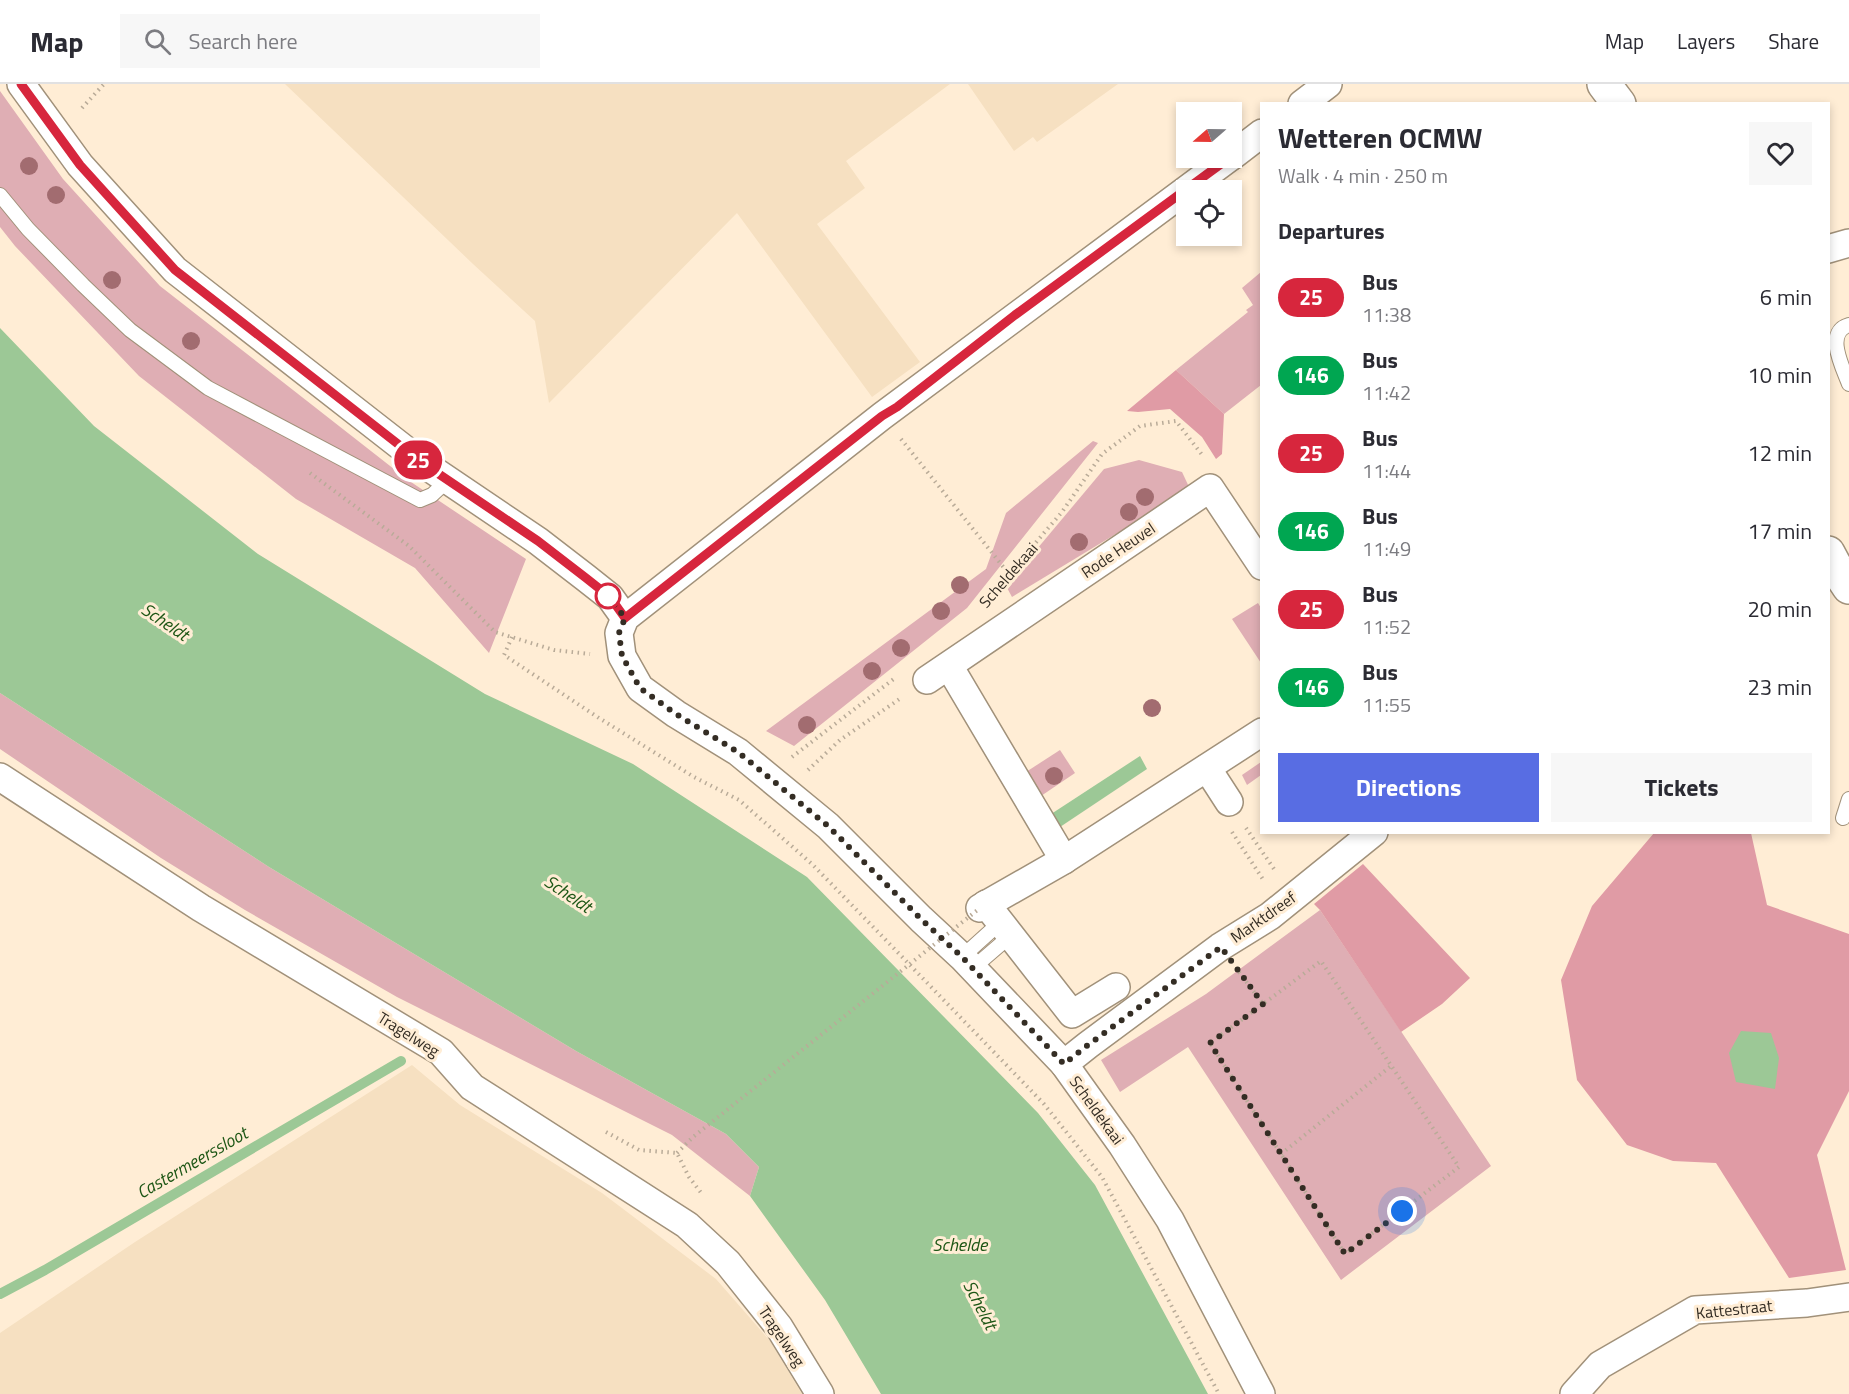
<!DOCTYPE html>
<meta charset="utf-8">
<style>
body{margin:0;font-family:"Titillium Web",sans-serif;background:#f7f7f7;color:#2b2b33;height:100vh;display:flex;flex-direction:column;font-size:22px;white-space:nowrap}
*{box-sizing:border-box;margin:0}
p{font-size:20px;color:#7c7c81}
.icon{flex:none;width:33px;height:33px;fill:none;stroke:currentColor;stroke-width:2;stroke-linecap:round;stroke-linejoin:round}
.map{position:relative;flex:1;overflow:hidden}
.drawer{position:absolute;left:1260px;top:18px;width:570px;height:732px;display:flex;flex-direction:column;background:#fff;border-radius:0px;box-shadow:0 3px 9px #0003}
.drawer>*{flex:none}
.badge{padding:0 12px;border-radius:20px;font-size:21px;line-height:39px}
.needle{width:39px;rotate:250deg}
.buttons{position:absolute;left:1176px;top:18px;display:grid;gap:12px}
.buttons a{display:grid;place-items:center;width:66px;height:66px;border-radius:0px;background:#fff;box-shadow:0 3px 9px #0003;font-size:30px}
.you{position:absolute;width:30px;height:30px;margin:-15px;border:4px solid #fff;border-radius:50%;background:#1a73e8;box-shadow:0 0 0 9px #1a73e833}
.map>.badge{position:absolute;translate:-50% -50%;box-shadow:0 0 0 3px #fff}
h2{padding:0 18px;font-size:22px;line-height:54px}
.round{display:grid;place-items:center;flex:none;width:63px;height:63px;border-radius:0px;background:#f7f7f7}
.headline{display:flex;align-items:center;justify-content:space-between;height:102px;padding:0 18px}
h1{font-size:28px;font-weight:700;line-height:45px}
.cta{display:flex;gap:12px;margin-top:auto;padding:12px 18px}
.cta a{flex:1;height:69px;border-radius:0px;background:#586de3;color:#fff;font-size:24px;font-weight:700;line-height:69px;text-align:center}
.cta a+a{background:#f7f7f7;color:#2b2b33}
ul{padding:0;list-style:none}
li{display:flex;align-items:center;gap:18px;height:78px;padding:0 18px}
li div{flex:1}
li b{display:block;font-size:22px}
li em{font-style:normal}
li .badge{min-width:66px;font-weight:700;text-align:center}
header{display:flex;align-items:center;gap:36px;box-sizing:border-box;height:84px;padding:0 30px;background:#fff;border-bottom:2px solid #e1e1e2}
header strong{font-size:28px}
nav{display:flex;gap:33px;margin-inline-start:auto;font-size:21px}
.search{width:420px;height:54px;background:#f7f7f7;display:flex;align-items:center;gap:15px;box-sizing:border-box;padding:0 21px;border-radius:0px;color:#7c7c81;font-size:22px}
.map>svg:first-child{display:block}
.built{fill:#f6e0c1}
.green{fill:#dfaeb4}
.forest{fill:#e09ba5}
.water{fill:#9cc896}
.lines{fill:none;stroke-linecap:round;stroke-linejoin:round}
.stream{stroke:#9cc896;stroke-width:10}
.lane-casing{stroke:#a1917a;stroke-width:16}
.street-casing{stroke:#a1917a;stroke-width:30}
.secondary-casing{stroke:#a1917a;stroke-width:36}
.path{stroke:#b9ab98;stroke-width:4;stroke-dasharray:1.5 4.5;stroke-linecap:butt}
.lane{stroke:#fff;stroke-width:14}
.street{stroke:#fff;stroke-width:27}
.secondary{stroke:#fff;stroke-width:33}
.path-bridge{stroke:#b9ab98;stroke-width:4;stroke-dasharray:1.5 4.5;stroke-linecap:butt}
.tree{fill:#a26c70}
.line-casing{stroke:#fff;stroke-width:14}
.line{stroke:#d7263d;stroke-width:9}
.walk{stroke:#342d24;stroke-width:6;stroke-dasharray:0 10.8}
.stop-dot{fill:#fff;stroke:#d7263d;stroke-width:3}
.labels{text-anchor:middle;stroke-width:6;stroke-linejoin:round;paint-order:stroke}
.street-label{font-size:16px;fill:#342d24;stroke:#ffedd5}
.water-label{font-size:18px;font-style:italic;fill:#1d5615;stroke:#ffedd5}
</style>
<header>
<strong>Map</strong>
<div class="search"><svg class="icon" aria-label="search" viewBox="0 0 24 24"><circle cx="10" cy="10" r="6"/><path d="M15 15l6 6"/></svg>Search here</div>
<nav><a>Map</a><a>Layers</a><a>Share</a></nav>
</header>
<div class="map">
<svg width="1849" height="1310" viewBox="0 0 1849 1310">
<rect width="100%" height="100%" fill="#ffedd5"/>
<g class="built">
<path d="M285,0h665l-104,77 19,27 -48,36 103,138 -48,35 -135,-184 -188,190 -14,-82 -62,-57z"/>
<path d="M968,0h150l-81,58 -4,-5 -19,14z"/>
<path d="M412,981l48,40 142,88 114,86 54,62 32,53h-802v-61l135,-91z"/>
</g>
<g class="green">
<path d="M0,7l63,88 97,107 248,194 118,79 -37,94 -74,-85 -119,-69 -157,-123 -124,-130 -15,-19z"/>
<path d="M1261,188v113l-37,29 -48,-44 72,-58 -2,-2 7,-5 -11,-17z"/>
<path d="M1093,357l5,2 -131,165 -173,138 -28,-15 220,-162 20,-56z"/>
<path d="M1139,376l43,12 8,17 -178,108 -6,-11 98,-117z"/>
<path d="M1258,519l3,5v55l-29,-44z"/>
<path d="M0,609l269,174 307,184 150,83 33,33 -9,29 -78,-61 -275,-138 -152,-87 -84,-52 -161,-109z"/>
<path d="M1060,666l15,23 -34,23 -15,-24z"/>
<path d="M1261,678v13l-14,10 -5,-10z"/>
<path d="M1320,826l171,256 -150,114 -153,-233 -68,45 -19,-32 105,-66z"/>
</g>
<g class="forest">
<path d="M1176,286l48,44 -2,40 -6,5 -14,-22 -32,-28 -32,3 -11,-1z"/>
<path d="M1654,749h97l16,72 82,29v157l-32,64 29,115 -57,8 -73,-115 -43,-2 -46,-16 -50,-65 -16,-100 31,-74z"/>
<path d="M1363,780l107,114 -28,26 -41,28 -81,-122 -6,-6z"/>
</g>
<g class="water">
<path d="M0,244l94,98 164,128 227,140 148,70 174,113 231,236 57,72 113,209h-327l-56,-94 -75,-104 9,-29 -33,-33 -150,-83 -307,-184 -269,-174z"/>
<path d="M1140,672l7,13 -93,62 -9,-13z"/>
<path d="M1741,947l30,2 8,25 -4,31 -39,-7 -7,-29z"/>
</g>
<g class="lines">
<path class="stream" d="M0,1210l45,-24 356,-209"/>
<defs>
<g id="lane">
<path d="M0,111l28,34 55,56 47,45 78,58 212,112 12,-5 16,-15"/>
<path d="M1849,241c-25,7 -6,43 0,59"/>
<path d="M1843,734l6,-19"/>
<path d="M962,873l31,-28"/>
<path d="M973,884l29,-25"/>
</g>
<g id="street">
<path d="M21,0l59,81 95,105 246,192 117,79 48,37 24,19 15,21"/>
<path d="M1302,20l26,-20"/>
<path d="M1232,72l30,-23"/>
<path d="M1229,74l-347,258 -257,202 -6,15 3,23 18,32 36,26 62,38 90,74 93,93 41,38 102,107 58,81 48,75 91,174"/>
<path d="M1828,165l21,-6"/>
<path d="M949,582l115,194"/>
<path d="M927,596l283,-192 52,78"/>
<path d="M1207,684l22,34"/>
<path d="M0,693l201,131 240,144 31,35 215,138 41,38 51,64 41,67"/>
<path d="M986,820l86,110 44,-27"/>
<path d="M980,824l84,-48 198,-128"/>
<path d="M1064,980l24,-19 132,-98 50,-31 104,-84"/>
<path d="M1574,1310l26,-29 95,-55 112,-7 42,-6"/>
</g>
<g id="secondary">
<path d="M1604,0l15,20"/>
<path d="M1828,469l7,13 14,21"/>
</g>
</defs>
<use href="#lane" class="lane-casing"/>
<use href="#street" class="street-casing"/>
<use href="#secondary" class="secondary-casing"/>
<g class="path">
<path d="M82,24l22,-24"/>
<path d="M901,355l108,135"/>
<path d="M310,389l99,73 86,86 59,18 36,4"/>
<path d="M989,513l73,-85 40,-58 38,-28 36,-5 27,35"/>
<path d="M512,553l-8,18 95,63 95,59 45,23 73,64 69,71 163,169 58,73 117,217"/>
<path d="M792,673l103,-79"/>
<path d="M808,686l32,-30 61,-42"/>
<path d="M1246,744l30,44"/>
<path d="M1232,748l32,49"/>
<path d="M1239,888l24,32 -53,39 135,211 114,-87 -138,-206 -58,43"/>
<path d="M606,1048l33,18 38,3 12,24 13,17"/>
<path d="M1281,1070l110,-88"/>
</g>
<use href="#lane" class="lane"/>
<use href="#street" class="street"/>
<use href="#secondary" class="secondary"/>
<path class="path-bridge" d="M677,1069l16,-16 287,-229"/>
</g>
<g class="tree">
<circle cx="29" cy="82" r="9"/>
<circle cx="56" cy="111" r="9"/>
<circle cx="112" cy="196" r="9"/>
<circle cx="191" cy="257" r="9"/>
<circle cx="1145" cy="413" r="9"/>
<circle cx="1129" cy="428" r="9"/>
<circle cx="1079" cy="458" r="9"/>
<circle cx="960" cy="501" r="9"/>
<circle cx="941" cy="527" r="9"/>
<circle cx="901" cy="564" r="9"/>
<circle cx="872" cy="587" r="9"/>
<circle cx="1152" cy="624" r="9"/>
<circle cx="807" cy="641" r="9"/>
<circle cx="1054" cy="692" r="9"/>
</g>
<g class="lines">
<defs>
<path id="line" d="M21,0l59,81 95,105 246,192 117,79 48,37 24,19 15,21 257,-202 15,-9 118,-92 214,-157"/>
</defs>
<use href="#line" class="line-casing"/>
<use href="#line" class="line"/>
<path class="walk" d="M608,512l17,22 -6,15 3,23 18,32 36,26 62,38 90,74 93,93 41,38 102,107 24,-19 133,-98 42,57 -53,39 135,211 57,-43"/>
</g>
<circle class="stop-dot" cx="608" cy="512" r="12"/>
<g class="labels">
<g class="street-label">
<text transform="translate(1118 466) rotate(-34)" y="6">Rode Heuvel</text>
<text transform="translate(1008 491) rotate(-49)" y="6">Scheldekaai</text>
<text transform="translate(1263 833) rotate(-35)" y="6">Marktdreef</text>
<text transform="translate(409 950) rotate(32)" y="6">Tragelweg</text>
<text transform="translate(1097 1026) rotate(54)" y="6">Scheldekaai</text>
<text transform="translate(1734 1225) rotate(-6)" y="6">Kattestraat</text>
<text transform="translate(782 1252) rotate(56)" y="6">Tragelweg</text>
</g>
<g class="water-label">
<text transform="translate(165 538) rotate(34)" y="6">Scheldt</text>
<text transform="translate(568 810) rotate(34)" y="6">Scheldt</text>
<text transform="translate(192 1079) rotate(-30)" y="6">Castermeerssloot</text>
<text x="960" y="1167">Schelde</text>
<text transform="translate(980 1221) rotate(63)" y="6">Scheldt</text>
</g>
</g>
</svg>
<div class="buttons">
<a><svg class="needle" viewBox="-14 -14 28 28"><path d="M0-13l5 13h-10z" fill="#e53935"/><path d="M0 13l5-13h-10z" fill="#7c7c81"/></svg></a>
<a><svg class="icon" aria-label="locate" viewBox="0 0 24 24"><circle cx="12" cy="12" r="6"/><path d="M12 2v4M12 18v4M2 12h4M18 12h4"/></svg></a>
</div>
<div class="you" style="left:1402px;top:1127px"></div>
<b class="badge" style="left:418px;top:376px;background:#d7263d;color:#fff">25</b>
<section class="drawer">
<div class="headline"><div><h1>Wetteren OCMW</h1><p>Walk · 4 min · 250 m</p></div><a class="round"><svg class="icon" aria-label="heart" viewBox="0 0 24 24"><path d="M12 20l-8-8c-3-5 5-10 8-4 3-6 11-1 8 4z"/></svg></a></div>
<h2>Departures</h2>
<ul>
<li><span class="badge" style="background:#d7263d;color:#fff">25</span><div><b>Bus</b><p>11:38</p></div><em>6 min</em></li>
<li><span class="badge" style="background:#00a651;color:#fff">146</span><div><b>Bus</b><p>11:42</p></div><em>10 min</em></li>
<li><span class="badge" style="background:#d7263d;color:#fff">25</span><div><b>Bus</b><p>11:44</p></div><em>12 min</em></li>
<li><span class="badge" style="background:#00a651;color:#fff">146</span><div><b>Bus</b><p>11:49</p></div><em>17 min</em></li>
<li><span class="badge" style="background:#d7263d;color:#fff">25</span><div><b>Bus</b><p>11:52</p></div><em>20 min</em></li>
<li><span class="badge" style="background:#00a651;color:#fff">146</span><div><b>Bus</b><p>11:55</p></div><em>23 min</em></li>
</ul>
<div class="cta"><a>Directions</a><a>Tickets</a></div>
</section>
</div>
